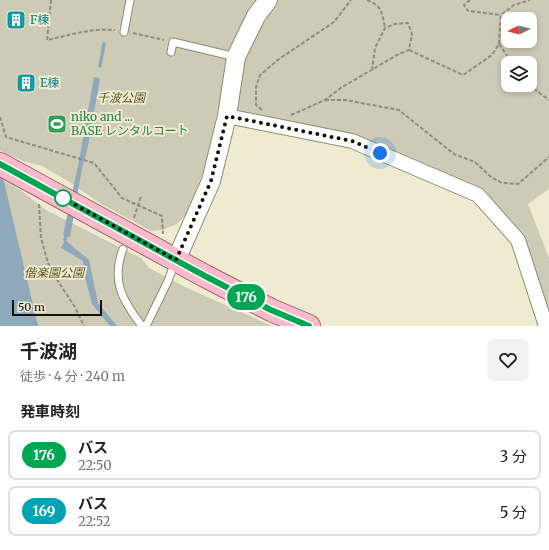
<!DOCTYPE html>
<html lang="ja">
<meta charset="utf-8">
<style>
body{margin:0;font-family:Merriweather,"Noto Sans JP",serif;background:#f2f2f2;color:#222;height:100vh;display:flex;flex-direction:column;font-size:15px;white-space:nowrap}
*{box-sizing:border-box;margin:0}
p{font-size:13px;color:#767676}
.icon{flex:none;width:22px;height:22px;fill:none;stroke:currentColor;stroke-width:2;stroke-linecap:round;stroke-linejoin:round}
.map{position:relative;height:326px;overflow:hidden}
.side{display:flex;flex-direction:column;background:#fff;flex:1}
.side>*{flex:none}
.badge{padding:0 8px;border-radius:13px;font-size:14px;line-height:26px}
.needle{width:26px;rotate:264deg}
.fabs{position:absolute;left:501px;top:12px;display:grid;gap:8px}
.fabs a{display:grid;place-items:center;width:36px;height:36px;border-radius:8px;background:#fff;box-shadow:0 2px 6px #0003;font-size:20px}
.scale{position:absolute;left:12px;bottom:10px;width:90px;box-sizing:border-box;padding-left:4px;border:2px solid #131108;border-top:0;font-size:11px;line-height:14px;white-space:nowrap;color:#131108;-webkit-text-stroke:3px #efebd1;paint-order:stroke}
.you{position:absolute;width:20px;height:20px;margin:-10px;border:3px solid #fff;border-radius:50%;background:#1a73e8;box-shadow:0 0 0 6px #1a73e833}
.map>.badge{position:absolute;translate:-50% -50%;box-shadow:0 0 0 2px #fff}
h2{padding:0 20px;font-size:15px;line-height:36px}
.round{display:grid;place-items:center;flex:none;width:42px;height:42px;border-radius:8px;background:#f2f2f2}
.summary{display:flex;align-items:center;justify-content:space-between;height:68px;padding:0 20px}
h1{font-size:19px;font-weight:700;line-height:30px}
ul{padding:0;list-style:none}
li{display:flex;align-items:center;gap:12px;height:50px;margin:0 8px 6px;padding:0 12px;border:2px solid #e0e0e0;border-radius:8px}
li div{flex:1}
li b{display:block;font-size:15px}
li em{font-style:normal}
li .badge{min-width:44px;font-weight:700;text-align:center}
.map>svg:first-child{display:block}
.green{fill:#cdcab6;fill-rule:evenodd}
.water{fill:#8ea8bc}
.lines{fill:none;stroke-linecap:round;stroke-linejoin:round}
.stream{stroke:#8ea8bc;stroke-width:3.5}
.service-casing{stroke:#8f8b73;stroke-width:9}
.minor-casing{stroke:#8f8b73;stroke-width:16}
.tertiary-casing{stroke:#8f8b73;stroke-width:20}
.primary-casing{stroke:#a8616f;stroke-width:24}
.path{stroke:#918e7c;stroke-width:2;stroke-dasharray:4 2;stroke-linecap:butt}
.service{stroke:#fff;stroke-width:7}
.minor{stroke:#fff;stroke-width:14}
.tertiary{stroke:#fff;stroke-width:18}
.primary{stroke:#fbbaca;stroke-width:22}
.line-casing{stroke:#fff;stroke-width:9}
.line{stroke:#00a651;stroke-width:6}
.walk{stroke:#131108;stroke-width:4;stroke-dasharray:0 7.2}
.stop-dot{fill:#fff;stroke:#00a651;stroke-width:2}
.labels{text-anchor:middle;stroke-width:4;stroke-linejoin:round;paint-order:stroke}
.culture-label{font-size:12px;fill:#0d838f;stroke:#efebd1;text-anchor:start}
.park-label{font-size:12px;font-style:italic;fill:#5d5421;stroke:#efebd1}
.leisure-label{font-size:12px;fill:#27864d;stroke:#efebd1;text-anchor:start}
</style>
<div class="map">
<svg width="549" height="326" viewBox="0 0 549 326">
<rect width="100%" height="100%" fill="#efebd1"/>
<g class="green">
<path d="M0,0h549v189l-21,15 21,54v66l-31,-84 -39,-45 -127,-54 -117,-27 -17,-7 -10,55 -23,54 -8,8 -14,6 -12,1 -53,-29 -27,-19 -29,-17 -19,-5 -23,-10zM508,19h22v22h-22zM508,63h22v22h-22z"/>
<path d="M0,178l19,11 27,21 95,48 8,10 36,19 87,39h-272z"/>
</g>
<g class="water">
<path d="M94,77l6,2 -13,72 -5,17 -12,69 -7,-2 15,-69z"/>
<path d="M0,167l4,15 34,144h-38z"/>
<path d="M65,240l24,20 9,43 19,23h-7l-18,-22 -7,-27 -2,-16 -22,-13z"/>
</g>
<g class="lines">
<g class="stream">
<path d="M100,66l4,-22"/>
<path d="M65,240l1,-4"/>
</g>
<defs>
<g id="service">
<path d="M124,32l6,-32"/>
<path d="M171,52l2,-10 63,15"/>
<path d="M123,249c-12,32 -1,51 19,77"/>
<path d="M146,326l22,-45 7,-19"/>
</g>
<path id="minor" d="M227,116l125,25 126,54 40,45 28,86"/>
<path id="tertiary" d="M176,260l35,-79 16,-65 9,-59 20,-41 12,-16"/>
<path id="primary" d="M0,164l205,112 66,34 38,16"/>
</defs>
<use href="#service" class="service-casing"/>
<use href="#minor" class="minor-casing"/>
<use href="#tertiary" class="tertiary-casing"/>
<use href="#primary" class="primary-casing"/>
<g class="path">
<path d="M51,0l-4,40c23,-5 44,-12 68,-10"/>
<path d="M367,0c15,6 15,12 18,28"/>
<path d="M470,0l-6,5 4,6 33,4"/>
<path d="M133,33l31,7"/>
<path d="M499,44l13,19"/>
<path d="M409,50l54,25 29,-20 7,-11 2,-29 13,-10 16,-5"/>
<path d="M529,85l20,15"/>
<path d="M325,100h20l54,10 55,44 21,8 16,15 11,6 16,1 31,-27"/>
<path d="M262,110l-6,-5v-18l4,-12 19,-16 55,-37 17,-22"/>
<path d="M291,115l34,-15 17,-13 57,-33 10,-4 3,-16 -4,-11 -13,1 -10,4 -10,20 -3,23"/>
<path d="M0,117l6,20 88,26 28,35 40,18 1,18"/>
<path d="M39,204l2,34 7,25 13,23 14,21 9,19"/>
<path d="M134,218l7,-22"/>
</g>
<use href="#service" class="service"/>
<use href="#minor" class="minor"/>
<use href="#tertiary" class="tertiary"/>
<use href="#primary" class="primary"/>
</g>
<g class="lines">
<defs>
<path id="line" d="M0,164l205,112 66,34 38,16"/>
</defs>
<use href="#line" class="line-casing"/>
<use href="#line" class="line"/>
<path class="walk" d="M63,198l113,62 35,-79 16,-65 125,25 28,12"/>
</g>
<defs>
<symbol id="building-square" viewBox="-11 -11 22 22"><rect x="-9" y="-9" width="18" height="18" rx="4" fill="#0f9aa8" stroke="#efebd1"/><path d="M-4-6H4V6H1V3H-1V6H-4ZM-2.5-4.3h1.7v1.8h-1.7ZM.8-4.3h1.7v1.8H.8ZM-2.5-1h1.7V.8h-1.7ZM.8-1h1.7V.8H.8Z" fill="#fff"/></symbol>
<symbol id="stadium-square" viewBox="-11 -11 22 22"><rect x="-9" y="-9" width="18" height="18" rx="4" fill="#2e9e5b" stroke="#efebd1"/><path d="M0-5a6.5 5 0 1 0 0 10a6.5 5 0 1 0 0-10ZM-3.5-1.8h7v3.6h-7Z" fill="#fff"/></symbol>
</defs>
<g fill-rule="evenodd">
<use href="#building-square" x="5" y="9" width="22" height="22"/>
<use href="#building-square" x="15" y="72" width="22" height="22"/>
<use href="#stadium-square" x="46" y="113" width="22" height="22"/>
</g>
<circle class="stop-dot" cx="63" cy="198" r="8"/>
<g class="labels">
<g class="culture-label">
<text x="30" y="24">F棟</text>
<text x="40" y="87">E棟</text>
</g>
<g class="park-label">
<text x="121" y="102">千波公園</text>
<text x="54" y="277">偕楽園公園</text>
</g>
<g class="leisure-label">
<text x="71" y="121">niko and ...<tspan x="71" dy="14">BASE レンタルコート</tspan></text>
</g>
</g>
</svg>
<div class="fabs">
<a><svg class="needle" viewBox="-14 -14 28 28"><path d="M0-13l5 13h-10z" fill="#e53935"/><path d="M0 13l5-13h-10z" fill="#767676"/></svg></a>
<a><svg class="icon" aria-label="layers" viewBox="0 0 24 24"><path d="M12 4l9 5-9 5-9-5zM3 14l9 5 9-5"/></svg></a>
</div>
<div class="scale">50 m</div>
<div class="you" style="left:380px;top:153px"></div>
<b class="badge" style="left:246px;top:297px;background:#00a651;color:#fff">176</b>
</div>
<section class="side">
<div class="summary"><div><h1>千波湖</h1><p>徒歩 · 4 分 · 240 m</p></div><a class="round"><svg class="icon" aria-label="heart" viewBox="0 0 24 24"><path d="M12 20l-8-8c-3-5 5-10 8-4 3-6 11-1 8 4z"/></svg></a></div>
<h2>発車時刻</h2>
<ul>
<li><span class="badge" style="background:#00a651;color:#fff">176</span><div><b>バス</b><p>22:50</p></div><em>3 分</em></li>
<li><span class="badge" style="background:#00a3b4;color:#fff">169</span><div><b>バス</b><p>22:52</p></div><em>5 分</em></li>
</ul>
</section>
